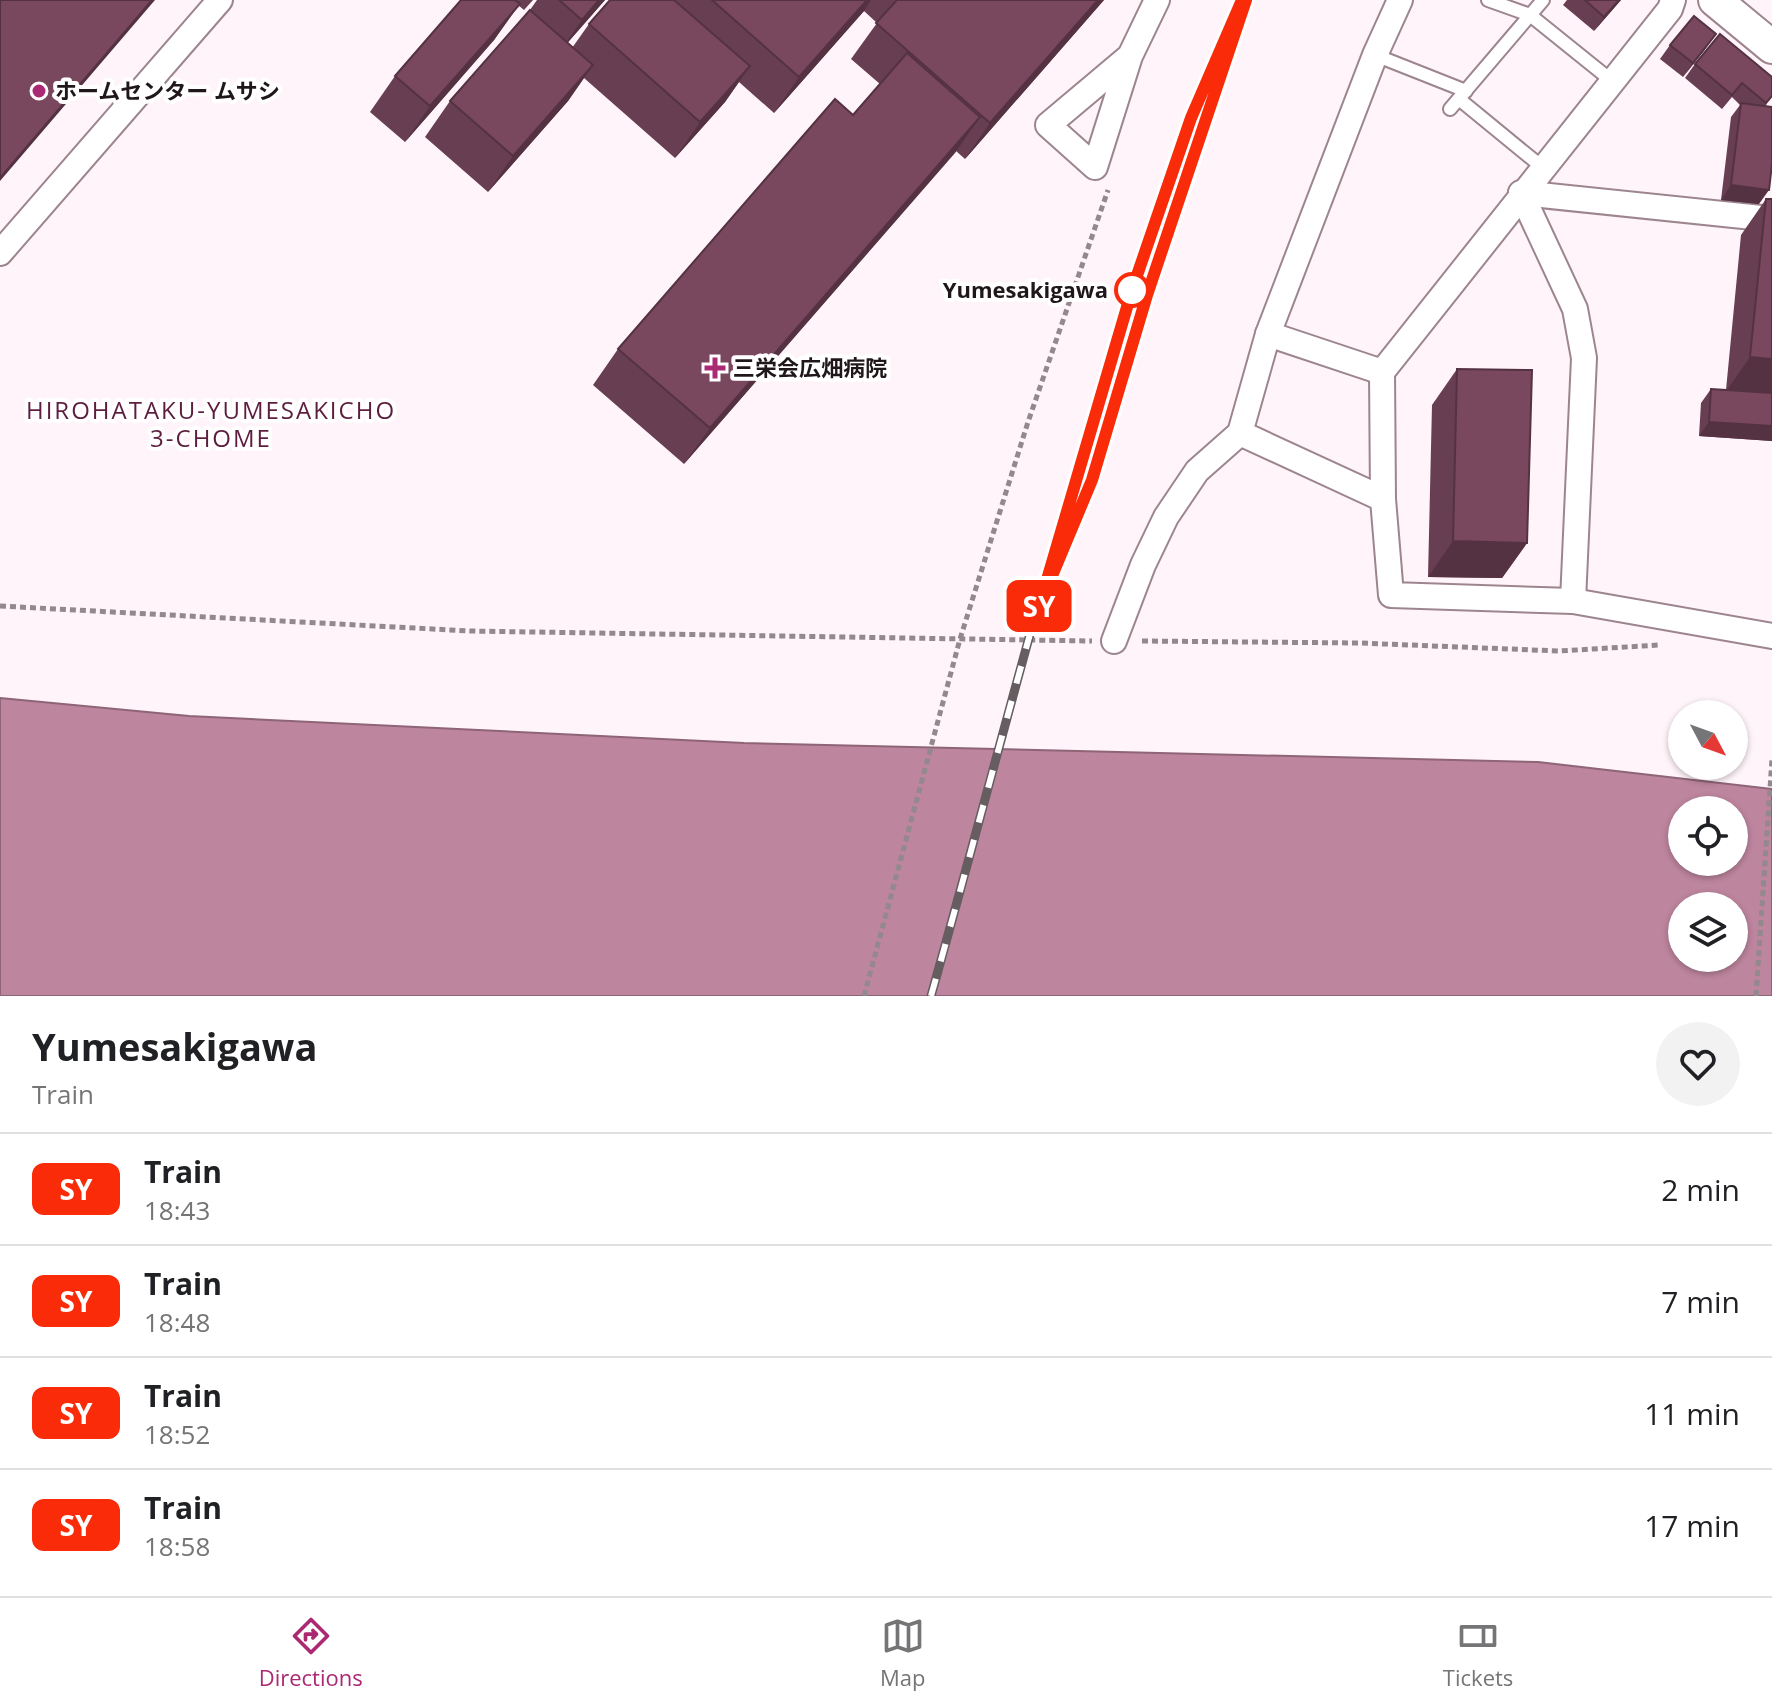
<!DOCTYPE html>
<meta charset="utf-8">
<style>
body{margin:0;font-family:"Open Sans","Noto Sans JP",sans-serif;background:#f2f2f2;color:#202124;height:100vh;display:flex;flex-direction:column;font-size:30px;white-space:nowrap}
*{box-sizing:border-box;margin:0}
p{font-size:26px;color:#757577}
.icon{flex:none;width:44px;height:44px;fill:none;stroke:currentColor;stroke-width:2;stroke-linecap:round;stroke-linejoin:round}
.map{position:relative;height:996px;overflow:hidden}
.details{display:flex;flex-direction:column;background:#fff;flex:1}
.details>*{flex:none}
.badge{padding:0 16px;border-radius:12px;font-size:28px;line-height:52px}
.needle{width:52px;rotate:131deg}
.fabs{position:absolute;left:1668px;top:700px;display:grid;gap:16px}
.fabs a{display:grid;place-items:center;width:80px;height:80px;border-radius:50%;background:#fff;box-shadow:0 2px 6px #0004;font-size:40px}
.map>.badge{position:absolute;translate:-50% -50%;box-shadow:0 0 0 4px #fff}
.round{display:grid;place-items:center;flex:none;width:84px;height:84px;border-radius:42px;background:#f2f2f2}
.head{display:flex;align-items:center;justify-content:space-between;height:136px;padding:0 32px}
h1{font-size:38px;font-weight:700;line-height:60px}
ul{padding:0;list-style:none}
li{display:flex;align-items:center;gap:24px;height:112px;padding:0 32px;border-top:2px solid #e0e0e0}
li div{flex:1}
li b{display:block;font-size:30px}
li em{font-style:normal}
li .badge{min-width:88px;font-weight:700;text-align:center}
.tabs{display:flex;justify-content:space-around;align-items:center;height:112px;border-top:2px solid #e0e0e0;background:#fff;font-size:22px;color:#757577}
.tabs a{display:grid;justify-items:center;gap:4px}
.tabs .current{color:#ab2872}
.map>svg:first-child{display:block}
.water{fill:#bd859e;stroke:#8e6477;stroke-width:2;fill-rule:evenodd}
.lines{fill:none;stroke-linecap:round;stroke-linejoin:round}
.lane-casing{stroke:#9d858f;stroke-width:16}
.street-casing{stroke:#9d858f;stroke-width:28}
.secondary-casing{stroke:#9d858f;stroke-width:36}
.path{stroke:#92888d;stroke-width:5;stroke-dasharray:6 4;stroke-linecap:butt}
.lane{stroke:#fff;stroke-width:12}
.street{stroke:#fff;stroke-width:24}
.secondary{stroke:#fff;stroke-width:32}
.rail-casing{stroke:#665d61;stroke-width:9}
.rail{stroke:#fff;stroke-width:6;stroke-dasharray:18;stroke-linecap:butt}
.wall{fill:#683e52}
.shaded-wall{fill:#553242}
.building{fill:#79485f;stroke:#553242;stroke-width:2}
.line-casing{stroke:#fff;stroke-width:18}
.line{stroke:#fa2b08;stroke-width:12}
.poi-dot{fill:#ab2872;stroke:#fff;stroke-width:3}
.stop-dot{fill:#fff;stroke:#fa2b08;stroke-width:4}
.labels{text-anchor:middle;stroke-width:8;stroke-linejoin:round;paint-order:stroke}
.poi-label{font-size:22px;font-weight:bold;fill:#20171b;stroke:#fff;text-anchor:start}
.stop-label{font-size:22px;font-weight:bold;fill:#20171b;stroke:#fff;text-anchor:end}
.neighbourhood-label{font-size:24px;letter-spacing:2px;fill:#5d1d3e;stroke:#fff}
</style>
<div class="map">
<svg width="1772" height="996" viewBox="0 0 1772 996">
<rect width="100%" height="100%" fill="#fff4f9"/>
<path class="water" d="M0,698l189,18 555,27 794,19 234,27v207h-1772zM1682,810h52v52h-52zM1682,906h52v52h-52z"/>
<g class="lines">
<defs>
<g id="lane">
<path d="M1488,0l42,15 82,66"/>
<path d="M1375,55l91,36"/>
<path d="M1459,99l83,68"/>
<path d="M1450,109l93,-109"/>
</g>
<g id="street">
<path d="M1673,0l-3,9 -288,363 1,127 8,96 182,6 199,35"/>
<path d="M1130,56l-35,111 -47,-42 82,-69 27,-56"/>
<path d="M1521,193l54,116 9,49 -11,243"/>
<path d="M1521,193l251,26"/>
<path d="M0,253l220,-253"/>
<path d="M1382,372l-114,-38 107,-279 25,-55"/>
<path d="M1240,433l143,66"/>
<path d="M1114,641l29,-76 23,-48 31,-46 43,-38 28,-99"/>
</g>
<path id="secondary" d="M1715,0l57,47"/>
</defs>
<use href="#lane" class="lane-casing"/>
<use href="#street" class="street-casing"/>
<use href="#secondary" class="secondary-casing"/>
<g class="path">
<path d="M0,606l470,25 622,10"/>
<path d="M1142,641l218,2 199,8 100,-6"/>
<path d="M864,996l96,-357 68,-217 80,-232"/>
<path d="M1756,996l16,-237"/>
</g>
<use href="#lane" class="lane"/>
<use href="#street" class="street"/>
<use href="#secondary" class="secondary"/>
<defs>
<g id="rail">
<path d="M1071,529l21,-49 55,-185 79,-232"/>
<path d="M931,996c94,-334 173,-676 311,-996"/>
</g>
</defs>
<use href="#rail" class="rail-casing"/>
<use href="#rail" class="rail"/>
</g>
<g class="wall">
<path d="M461,0h72l-9,10 -6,-5 -24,35 -89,102 -35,-30 25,-36z"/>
<path d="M537,0h68l-38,43 5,5 17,-24 21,-24h494l-139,159 -9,-8 -272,313 -91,-79 25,-36 235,-234 27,-31 -29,-25 26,-36 -13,-12 -90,102 -35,-31 -14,20 -50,56 -91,-80 -16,23 -80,91 -63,-55 25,-36 80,-91z"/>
<path d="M1567,0h54l-27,31 -31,-26z"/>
<path d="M1670,45l36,3 -23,29 -23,-18z"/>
<path d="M1695,64l77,13 -6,29 -7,98 -38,-4 10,-83 9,-12 -8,-8 -10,12 -37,-31z"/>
<path d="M1766,199l6,242 -73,-5 2,-33 10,-14 15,1 15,-155z"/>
<path d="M1457,369l70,174 -25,35 -74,-1 4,-172z"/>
</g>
<g class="shaded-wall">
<path d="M152,0h3l-155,181v-3z"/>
<path d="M599,0h6l-48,55 25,-35z"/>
<path d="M867,0h4l-7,11 -90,102 25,-36z"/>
<path d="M1098,0h6l-139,159 25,-36z"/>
<path d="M1619,0h2l-27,31 10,-14z"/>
<path d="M520,4l-26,36 -89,102 25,-36z"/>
<path d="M1716,34l-10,14 -23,29 10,-14z"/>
<path d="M593,65l-25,36 -80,91 25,-36z"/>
<path d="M750,66l-25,36 -50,56 25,-36z"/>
<path d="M980,117l-25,36 -271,311 26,-36z"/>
<path d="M1731,185l38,5 -10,14 -38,-4z"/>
<path d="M1750,357l22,2v38l-47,-4z"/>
<path d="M1709,422l63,4v15l-73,-5z"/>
<path d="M1453,541l74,2 -25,35 -74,-1z"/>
</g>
<g class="building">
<path d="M0,0h152l-152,178z"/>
<path d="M461,0h54l5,4 -90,102 -35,-30z"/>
<path d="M559,0h40l-17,20z"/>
<path d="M610,0h64l76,66 -50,56 -111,-98z"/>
<path d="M712,0h155l-68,77z"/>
<path d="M897,0h201l-108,123 -114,-100z"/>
<path d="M1585,0h34l-15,17z"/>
<path d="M530,10l63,55 -80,91 -63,-55z"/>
<path d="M1694,16l22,18 -23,29 -23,-18z"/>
<path d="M1720,34l52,43v19l-6,7 -24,-20 -10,12 -37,-31z"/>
<path d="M907,53l73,64 -270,311 -92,-79 217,-250 18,16z"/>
<path d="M1741,103l31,4v57l-3,26 -38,-5z"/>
<path d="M1766,199h6v160l-22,-2z"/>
<path d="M1457,369l75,1 -5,173 -74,-2z"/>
<path d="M1711,389l61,4v33l-63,-4z"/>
</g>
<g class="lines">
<defs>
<path id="line" d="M1242,0l-51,118 -59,172 -93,317 53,-127 55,-185 99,-295"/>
</defs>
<use href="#line" class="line-casing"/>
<use href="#line" class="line"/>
</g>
<g class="poi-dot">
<circle cx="39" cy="91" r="8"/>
<path d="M711 356h8v8h8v8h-8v8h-8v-8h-8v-8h8z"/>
</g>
<circle class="stop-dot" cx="1132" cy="290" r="16"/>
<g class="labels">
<g class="poi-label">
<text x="55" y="99">ホームセンター ムサシ</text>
<text x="733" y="376">三栄会広畑病院</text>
</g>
<g class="stop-label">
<text x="1108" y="298">Yumesakigawa</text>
</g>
<g class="neighbourhood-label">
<text x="211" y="419">HIROHATAKU-YUMESAKICHO<tspan x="211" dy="28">3-CHOME</tspan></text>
</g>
</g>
</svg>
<div class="fabs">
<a><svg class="needle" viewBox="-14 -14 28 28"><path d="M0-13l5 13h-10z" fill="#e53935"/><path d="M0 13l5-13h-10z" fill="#757577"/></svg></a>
<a><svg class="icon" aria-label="locate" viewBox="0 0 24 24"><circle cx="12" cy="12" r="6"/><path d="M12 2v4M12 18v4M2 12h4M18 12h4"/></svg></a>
<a><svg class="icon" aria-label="layers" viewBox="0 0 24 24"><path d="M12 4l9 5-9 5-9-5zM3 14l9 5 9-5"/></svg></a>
</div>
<b class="badge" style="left:1039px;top:606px;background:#fa2b08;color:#fff">SY</b>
</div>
<section class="details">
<div class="head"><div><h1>Yumesakigawa</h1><p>Train</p></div><a class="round"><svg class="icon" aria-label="heart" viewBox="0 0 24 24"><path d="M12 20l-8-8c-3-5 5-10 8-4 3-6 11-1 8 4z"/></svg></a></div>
<ul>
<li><span class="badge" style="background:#fa2b08;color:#fff">SY</span><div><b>Train</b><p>18:43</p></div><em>2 min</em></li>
<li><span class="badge" style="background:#fa2b08;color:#fff">SY</span><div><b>Train</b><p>18:48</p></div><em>7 min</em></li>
<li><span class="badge" style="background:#fa2b08;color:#fff">SY</span><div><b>Train</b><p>18:52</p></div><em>11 min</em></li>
<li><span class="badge" style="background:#fa2b08;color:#fff">SY</span><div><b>Train</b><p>18:58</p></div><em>17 min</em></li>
</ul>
</section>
<nav class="tabs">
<a class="current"><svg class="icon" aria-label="directions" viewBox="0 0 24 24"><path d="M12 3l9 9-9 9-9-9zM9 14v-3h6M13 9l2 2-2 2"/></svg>Directions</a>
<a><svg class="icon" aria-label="map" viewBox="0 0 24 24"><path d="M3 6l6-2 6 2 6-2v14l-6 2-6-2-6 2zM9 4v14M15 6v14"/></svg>Map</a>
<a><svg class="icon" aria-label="tickets" viewBox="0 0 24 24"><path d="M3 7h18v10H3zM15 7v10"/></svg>Tickets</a>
</nav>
